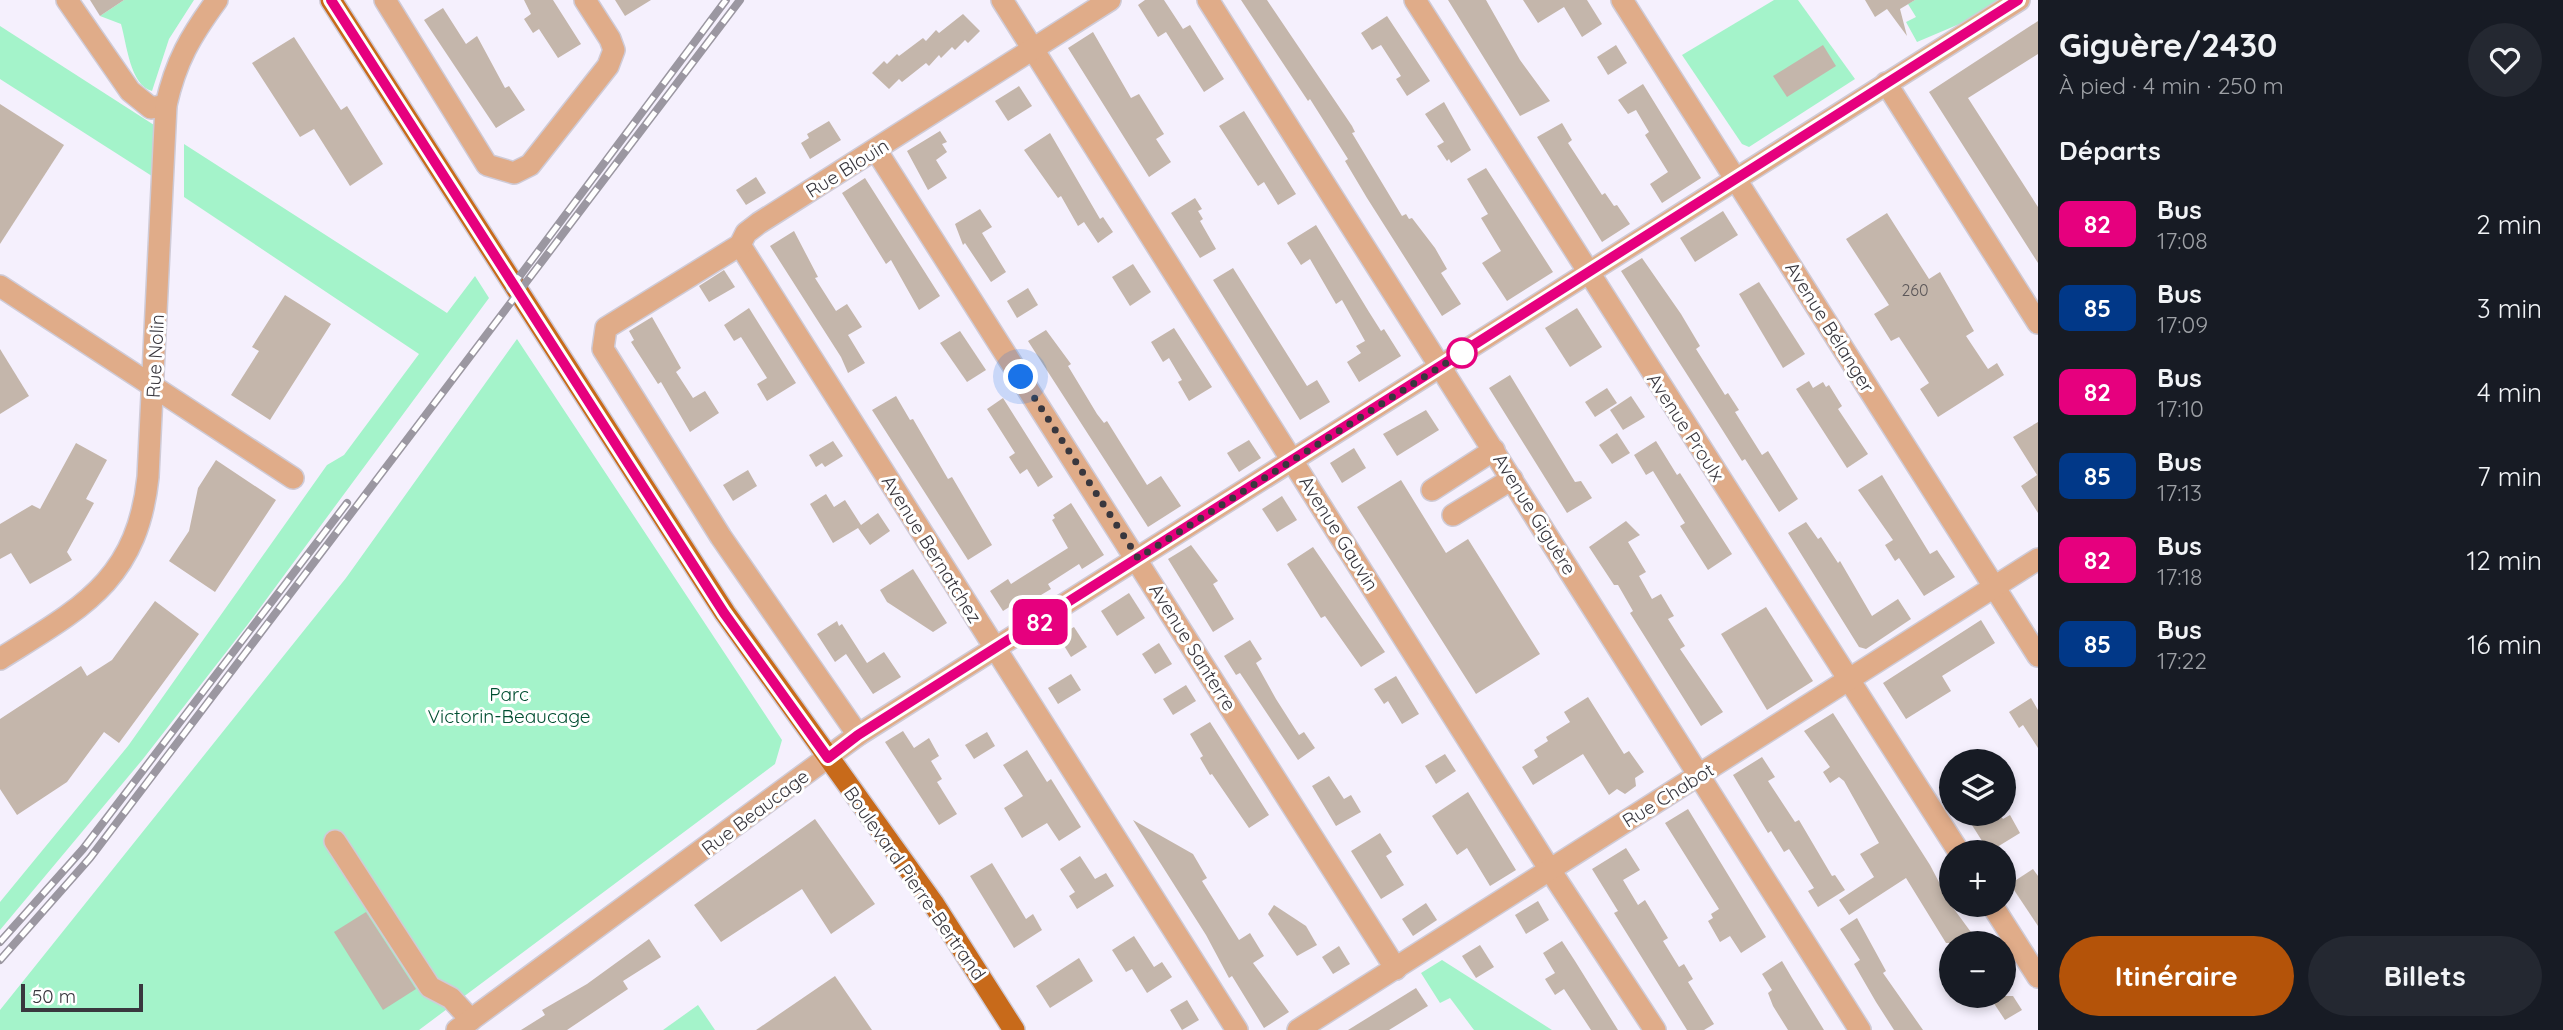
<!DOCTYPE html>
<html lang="fr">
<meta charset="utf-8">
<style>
body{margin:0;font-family:Quicksand,sans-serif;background:#242831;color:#f1f3f6;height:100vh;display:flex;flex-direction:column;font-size:26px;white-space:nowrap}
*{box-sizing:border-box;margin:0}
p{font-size:23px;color:#9ea1a6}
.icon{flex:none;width:38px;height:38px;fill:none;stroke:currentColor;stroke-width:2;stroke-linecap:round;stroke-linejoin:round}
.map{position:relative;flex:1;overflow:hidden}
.details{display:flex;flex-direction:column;background:#171b24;width:525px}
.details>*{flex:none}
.badge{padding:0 14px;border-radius:10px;font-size:24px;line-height:46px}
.controls{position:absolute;left:1939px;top:749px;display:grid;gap:14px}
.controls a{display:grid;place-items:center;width:77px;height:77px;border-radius:50%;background:#171b24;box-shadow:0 4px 10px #0003;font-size:35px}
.scale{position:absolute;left:21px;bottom:18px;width:122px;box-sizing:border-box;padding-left:7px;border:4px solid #39373e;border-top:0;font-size:19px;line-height:24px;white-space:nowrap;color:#39373e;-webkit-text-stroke:5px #fff;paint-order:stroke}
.you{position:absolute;width:35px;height:35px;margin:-18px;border:5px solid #fff;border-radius:50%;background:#1a73e8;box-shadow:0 0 0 10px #1a73e833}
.map>.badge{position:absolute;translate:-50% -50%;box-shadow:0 0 0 4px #fff}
h2{padding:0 21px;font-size:26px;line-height:63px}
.round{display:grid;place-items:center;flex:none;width:74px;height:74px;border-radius:37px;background:#242831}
.headline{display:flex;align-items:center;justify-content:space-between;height:119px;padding:0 21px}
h1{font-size:33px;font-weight:700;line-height:52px}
.button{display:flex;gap:14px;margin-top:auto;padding:14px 21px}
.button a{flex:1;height:80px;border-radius:42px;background:#b45309;color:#fff;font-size:28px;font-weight:700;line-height:80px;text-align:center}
.button a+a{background:#242831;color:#f1f3f6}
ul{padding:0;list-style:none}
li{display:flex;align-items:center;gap:21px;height:84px;padding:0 21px}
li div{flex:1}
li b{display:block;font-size:26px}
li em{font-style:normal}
li .badge{min-width:77px;font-weight:700;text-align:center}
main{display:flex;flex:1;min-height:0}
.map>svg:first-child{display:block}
.green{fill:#a4f3ca}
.building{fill:#c4b6ab}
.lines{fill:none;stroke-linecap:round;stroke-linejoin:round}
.minor-casing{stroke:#cfcbd7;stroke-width:24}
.major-casing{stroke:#cfcbd7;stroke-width:24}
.minor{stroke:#e0ac89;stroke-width:21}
.major{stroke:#c86a1a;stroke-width:21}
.rail-casing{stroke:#9b97a1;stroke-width:8}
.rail{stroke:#fff;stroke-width:5;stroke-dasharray:16;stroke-linecap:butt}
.line-casing{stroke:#fff;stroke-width:16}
.line{stroke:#e6007e;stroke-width:10}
.walk{stroke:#39373e;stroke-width:7;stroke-dasharray:0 12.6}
.stop-dot{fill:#fff;stroke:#e6007e;stroke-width:3.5}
.labels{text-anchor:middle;stroke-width:6;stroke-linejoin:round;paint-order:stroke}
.number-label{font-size:16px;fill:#5c5759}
.street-label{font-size:19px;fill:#39373e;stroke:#fff}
.park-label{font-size:19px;fill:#004e31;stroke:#fff}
</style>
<main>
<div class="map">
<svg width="2038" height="1030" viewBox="0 0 2038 1030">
<rect width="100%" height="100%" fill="#f5f0fd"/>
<g class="green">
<path d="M124,0h70l-25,39 -17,52c-22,-6 -25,-46 -31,-67l-21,-8z"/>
<path d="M1774,0h24l57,79 -106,68 -7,-3 -60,-89z"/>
<path d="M1915,0h101l-99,42 -11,-20 10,-5 -8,-13z"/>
<path d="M0,26l154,99 1,53 -155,-99z"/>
<path d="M184,144l263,169 28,-37 14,22 -241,326 -105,135 -143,171v-28l128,-156 199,-281 17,-10 75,-101 -235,-157z"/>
<path d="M517,339l265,401 -7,24 -356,266h-419v-20l346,-432z"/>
<path d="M1442,960l110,70h-78l-24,-32 -10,5 -19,-30z"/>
<path d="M698,1005l17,25h-52z"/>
</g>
<g class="building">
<path d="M90,0h34l-24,16z"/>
<path d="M524,0h29l28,44 -23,14 -19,-29 -6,4 -9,-14 7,-5z"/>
<path d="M615,0h36l-26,16z"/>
<path d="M1145,0h19l19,29 7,-4 34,54 -20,13 -38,-60 -8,5 -20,-32z"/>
<path d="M1241,0h26l85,126 3,6 -3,1 50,83 4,-2 3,5 3,-1 23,30 12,21 -6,4 20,31 -19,12 -75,-118 -22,-37 3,-2 -38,-60 -2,2z"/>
<path d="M1448,0h38l34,60 30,41 -30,15z"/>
<path d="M1523,0h64l15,24 -20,13 -18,-30 -26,16z"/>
<path d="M1865,0h50l-15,9 7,27 -20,-27 -12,8z"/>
<path d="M443,8l23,36 11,-8 28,52 4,-2 16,24 -29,18 -72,-108z"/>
<path d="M963,14l17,17 -12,12 -3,-3 -10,10 -3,-3 -11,11 -2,-3 -10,11 -3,-3 -24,19 -3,-3 -10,10 -17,-16 12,-12 3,3 10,-10 2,2 24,-18 3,3 10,-11 3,3z"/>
<path d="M1387,16l43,65 -23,15 -11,-17 5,-3 -20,-31 -9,5 -11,-17z"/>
<path d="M2038,21v33l-70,44 70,109v56l-109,-171z"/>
<path d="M1093,32l38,66 8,-4 25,40 -8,5 15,23 -22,15 -81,-129z"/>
<path d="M294,37l47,73 6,-4 36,58 -33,22 -36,-57 -14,8 -48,-74z"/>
<path d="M1616,45l11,18 -19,12 -11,-18z"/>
<path d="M1823,45l13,21 -49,31 -14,-21z"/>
<path d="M1643,84l58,94 -39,25 -12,-19 18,-12 -23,-37 4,-3 -13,-22 -8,4 -10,-14z"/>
<path d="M1019,86l13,20 -24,15 -13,-20z"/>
<path d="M1444,102l27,48 -20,13 -2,-4 -2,2 -10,-15 7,-4 -19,-28z"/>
<path d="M0,104l64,41 -64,99z"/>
<path d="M1244,111l52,83 -18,11 -14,-23 -6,4 -39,-60z"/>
<path d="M829,121l12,19 -31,19 -9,-16 8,-5 -2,-4z"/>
<path d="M1562,123l10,17 -4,3 34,52 3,-2 9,13 3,-1 13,19 -28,18 -65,-105z"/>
<path d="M940,131l7,11 -5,2 5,8 -11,8 11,18 -19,12 -21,-39z"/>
<path d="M1050,133l50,86 3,-2 10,15 -15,11 -14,-21 -6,4 -17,-30 -3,2 -34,-48z"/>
<path d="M1486,168l67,104 -46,29 -25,-38 19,-12 -20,-33 7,-4 -21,-35z"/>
<path d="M756,177l10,16 -20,12 -10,-15z"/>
<path d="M865,178l75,118 -21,14 -28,-50 -5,4 -44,-71z"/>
<path d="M1195,198l7,11 -4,2 5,8 -3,2 16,28 -16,9 -29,-45z"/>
<path d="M980,209l12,18 -10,6 24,39 -15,10 -26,-39 -2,2 -8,-21z"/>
<path d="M1723,211l15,24 -43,27 -15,-24z"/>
<path d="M1887,213l42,66 11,-7 34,59 -8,5 22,33 9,-6 7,12 -66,42 -18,-28 9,-6 -30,-46 -8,4 -17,-27 15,-9 -43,-66z"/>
<path d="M1316,225l53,87 12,19 3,-2 17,27 -42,26 -12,-20 14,-9 -5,-7 9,-5 -23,-41 -6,4 -26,-45 -9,6 -14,-22z"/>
<path d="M794,231l24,46 -3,1 21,33 11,-7 15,23 -14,8 17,28 -17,10 -7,-16 -71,-111z"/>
<path d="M1642,258l39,56 19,32 -4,3 29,46 3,-2 11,17 -4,2 27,43 6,-4 30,48 -19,13 -34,-53 -3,2 -24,-38 -97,-152z"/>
<path d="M1133,264l18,28 -21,14 -18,-29z"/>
<path d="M1233,268l74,118 10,-6 13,22 -30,18 -87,-140z"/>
<path d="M724,270l11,17 -26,15 -10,-16z"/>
<path d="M1759,282l46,72 -22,14 -44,-74z"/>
<path d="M1028,288l10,17 -21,13 -10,-17z"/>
<path d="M285,295l46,29 -61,96 -39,-25 28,-44 -7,-4z"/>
<path d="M749,308l47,75 -29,18 -10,-17 10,-6 -26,-41 -7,4 -10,-16z"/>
<path d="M1577,308l25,39 -32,20 -25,-39z"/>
<path d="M652,317l29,51 -5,4 17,26 12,-7 14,22 -29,19 -29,-50 -3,2 -27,-42 3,-2 -5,-9z"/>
<path d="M1174,328l38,59 -23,14 -11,-19 4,-2 -13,-22 -6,4 -12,-20z"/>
<path d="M1046,330l25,34 -3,2 29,48 7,9 3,-2 40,64 14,-9 20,30 -33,21 -120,-186z"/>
<path d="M960,331l26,39 -19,12 -27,-39z"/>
<path d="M0,349l29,47 -29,18z"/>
<path d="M1510,375l65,107 6,-1 11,17 -25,15 -78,-125z"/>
<path d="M1809,381l4,7 10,-6 3,5 3,-2 13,21 -4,3 30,45 -21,14 -51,-79z"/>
<path d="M1607,388l10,15 -22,14 -10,-15z"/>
<path d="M896,396l14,24 3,-1 35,60 4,-2 40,68 -24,15 -96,-150z"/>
<path d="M1631,396l14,21 -22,13 -13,-20z"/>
<path d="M1003,398l50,79 -15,10 -11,-18 -7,5 -11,-17 6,-4 -28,-44z"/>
<path d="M1426,410l13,20 -42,26 -14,-22z"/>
<path d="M2038,422v91l-17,-27 16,-11 -24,-38z"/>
<path d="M1617,433l13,20 -18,11 -13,-19z"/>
<path d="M1249,440l12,18 -22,14 -12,-19z"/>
<path d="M833,441l10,15 -18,11 -3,-4 -6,4 -7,-12z"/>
<path d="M1656,441l21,34 3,-2 52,81 -24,16 -28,-44 5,-3 -32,-52 -7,4 -12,-20z"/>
<path d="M76,443l31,17 -21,39 8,4 -27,49 5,8 -42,24 -19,-31 -11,6v-35l32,-19 8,4z"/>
<path d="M1354,448l12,20 -24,15 -12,-20z"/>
<path d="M216,460l60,40 -61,92 -46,-31 20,-30 9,-43z"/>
<path d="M748,470l9,16 -24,15 -10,-16z"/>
<path d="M1882,475l48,79 7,-4 18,27 -31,19 -25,-38 -4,3 -10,-16 8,-5 -35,-50z"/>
<path d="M1401,480l45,73 22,-14 72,115 -64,40 -119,-187z"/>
<path d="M826,494l8,13 11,-7 16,25 17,-12 12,18 -20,14 -12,-17 -25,15 -23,-39z"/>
<path d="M1282,496l15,24 -20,12 -15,-23z"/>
<path d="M1071,503l33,52 -22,14 -3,-5 -31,20 3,5 -20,12 -3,-6 -25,16 -13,-20 18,-12 3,5 57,-36 -16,-28 3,-2 -2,-3z"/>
<path d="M1626,521l14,14 -12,7 18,30 -7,4 13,23 9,-5 13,22 -6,3 17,27 -5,3 43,63 -22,14 -71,-113 3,-2 -15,-26h-4l-25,-38z"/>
<path d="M1806,522l12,17 3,-2 17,26 2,-2 32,55 26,-17 13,20 -45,30 -7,-2 -71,-114z"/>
<path d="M1191,545l27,36 -5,3 21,35 -21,13 -45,-73z"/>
<path d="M1313,547l72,105 -24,15 -36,-51 -4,2 -34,-54z"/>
<path d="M913,569l34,54 -14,9 -46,-30 -7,-12z"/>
<path d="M1129,593l16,25 -28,18 -16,-25z"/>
<path d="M155,601l44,33 -80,109 -15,-11 -37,50 -50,33 -17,-26v-70l81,-53 6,10 25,-16z"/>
<path d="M1766,607l47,74 -46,29 -46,-76z"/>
<path d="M1981,620l14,23 -53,33 9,15 -45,28 -23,-36z"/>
<path d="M837,621l2,5 3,-2 25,39 17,-11 17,25 -28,17 -27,-40 -11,8 -18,-28z"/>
<path d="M1074,627l13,20 -16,10 -13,-21z"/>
<path d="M1250,640l12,19 -6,4 20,36 23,36 5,-3 11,16 -17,12 -58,-87 -4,2 -12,-19z"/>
<path d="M1159,643l13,21 -17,10 -13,-20z"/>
<path d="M1071,674l10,16 -23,14 -10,-16z"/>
<path d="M1396,676l23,38 -17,10 -14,-23 -4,3 -10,-15z"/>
<path d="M1186,685l10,16 -23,14 -10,-16z"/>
<path d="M1588,697l36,57 5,-3 15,21 -9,6 1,8 -11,8 -8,-5 -8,6 -26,-41 -50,31 -11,-18 16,-10 -4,-7 14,-9 -2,-4 24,-15 -6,-10z"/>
<path d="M2031,698l7,12v38l-15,-23 -4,3 -10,-16z"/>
<path d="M1833,713l97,152 21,40 28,38h-33l-40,-65 -57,37 -10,-15 35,-23 -14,-23 19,-11 -35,-62 -5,-4 -9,6 -7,-11 7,-5 -26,-36z"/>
<path d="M1210,722l59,93 -20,13 -37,-54 -2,1 -10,-17 3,-2 -13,-22z"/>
<path d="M903,731l11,17 15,-10 10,18 -8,5 11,18 -5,3 20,32 -18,11 -54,-83z"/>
<path d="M987,732l8,14 -21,13 -9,-14z"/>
<path d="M1027,750l20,32 4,-3 30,48 -22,14 -12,-18 -25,15 -18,-30 19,-12 -20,-31z"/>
<path d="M1445,754l11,17 -20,13 -11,-18z"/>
<path d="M1762,757l13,20 -7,4 27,41 4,-2 33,56 3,-1 10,15 -27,17 -10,-16 6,-3 -25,-39 -5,3 -13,-21 -3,2 -35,-58z"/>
<path d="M1329,776l15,23 7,-4 10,17 -25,14 -24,-40z"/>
<path d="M1468,792l48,78 -26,16 -23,-38 -10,7 -25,-39z"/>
<path d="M1688,809l78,128 -25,16 -11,-17 -10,6 -12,-21 5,-3 -2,-4 8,-5 -54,-86z"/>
<path d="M1965,814h34l4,5 7,-4 10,18 -31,19z"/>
<path d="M815,819l60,85 -44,30 -29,-45 -81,53 -27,-37z"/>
<path d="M1133,820l60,34 14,24 -5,3 37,59 11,-7 14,23 -11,7 36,49 -25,16 -32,-52 -3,2 -23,-43z"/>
<path d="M1380,833l12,19 -6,4 18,29 -23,14 -30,-48z"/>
<path d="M1626,848l14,22 -17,10 15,25 7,-5 23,38 -5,3 16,26 5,-3 9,15 -5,3 26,42 -10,6h-17l-73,-117 4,-2 -26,-42z"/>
<path d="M1080,856l15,23 11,-6 8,13 -37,23 -8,-13 6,-4 -15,-23z"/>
<path d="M992,863l34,56 7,-5 9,16 -28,18 -44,-72z"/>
<path d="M2033,869l5,7v50l-28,-42z"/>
<path d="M1538,901l11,19 -23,14 -11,-19z"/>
<path d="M1426,903l11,17 -24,16 -11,-17z"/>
<path d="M1274,905l32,21 11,19 -20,11 -29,-42z"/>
<path d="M366,912l50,77 -33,21 -49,-78z"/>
<path d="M1857,918l29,53 -3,2 40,57h-29l-18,-28 -22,-38 6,-4 -20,-31z"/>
<path d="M1134,936l20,31 8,-5 10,15 -25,16 -15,-24 -6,3 -14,-22z"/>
<path d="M649,939l12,18 -38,24 5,8 -61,41h-46l24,-15 -3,-5 45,-26z"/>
<path d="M1562,941l13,20 43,69h-27l-27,-41 -9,6 -10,-16 10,-6 -12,-20z"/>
<path d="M1480,945l14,22 -18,11 -14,-22z"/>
<path d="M1339,946l11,18 -17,10 -11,-17z"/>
<path d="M1079,958l14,23 -43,27 -14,-22z"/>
<path d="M1782,961l10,17 32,52h-36l-15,-24 -5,-13 4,-3 -10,-16z"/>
<path d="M835,976l37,54h-116z"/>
<path d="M1416,988l12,18 -39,24h-41z"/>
<path d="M1989,996h24l9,14 -17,10z"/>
<path d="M1187,1000l12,20 -17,10 -12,-20z"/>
</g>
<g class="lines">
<defs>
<g id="minor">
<path d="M67,0l63,91 21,17 15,-3"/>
<path d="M385,0l102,165 27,8 16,-8 78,-99 6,-16 -4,-11 -25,-39"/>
<path d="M1002,0l548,870 105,160"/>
<path d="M1208,0l652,1030"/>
<path d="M1415,0l544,852"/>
<path d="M1622,0l416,656"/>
<path d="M1886,83l152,240"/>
<path d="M876,150l520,819"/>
<path d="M740,245l497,785"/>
<path d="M0,286l293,192"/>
<path d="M1432,490l62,-40"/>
<path d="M1453,515l59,-36"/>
<path d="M0,659c81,-51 137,-78 148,-182l18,-372c10,-44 24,-68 51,-105"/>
<path d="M858,735l-137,-198 -118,-188 3,-21 134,-83 6,-12 13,-10 351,-223"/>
<path d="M335,841l95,146 21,11 20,22"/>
<path d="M1992,905l46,72"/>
<path d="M457,1030l401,-295 1161,-735"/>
<path d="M1298,1030l740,-471"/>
</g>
<path id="major" d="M331,0l394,613 208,290 81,127"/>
</defs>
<use href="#minor" class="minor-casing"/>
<use href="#major" class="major-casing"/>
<use href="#minor" class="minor"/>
<use href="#major" class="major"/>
<defs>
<g id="rail">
<path d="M510,289l216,-289"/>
<path d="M0,942l83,-93 264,-346"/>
<path d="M0,960l90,-102 650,-858"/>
</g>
</defs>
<use href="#rail" class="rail-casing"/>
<use href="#rail" class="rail"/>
</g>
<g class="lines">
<defs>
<path id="line" d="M331,0l393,613 104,145 30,-23 1160,-735"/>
</defs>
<use href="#line" class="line-casing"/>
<use href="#line" class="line"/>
<path class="walk" d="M1021,377l117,181 324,-205"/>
</g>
<circle class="stop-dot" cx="1462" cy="353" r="14"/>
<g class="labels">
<g class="number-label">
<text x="1915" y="296">260</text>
</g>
<g class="street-label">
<text transform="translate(847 168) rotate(-32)" y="7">Rue Blouin</text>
<text transform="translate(1830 327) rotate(58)" y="7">Avenue Bélanger</text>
<text transform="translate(155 356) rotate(-87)" y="7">Rue Nolin</text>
<text transform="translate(1686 427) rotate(57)" y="7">Avenue Proulx</text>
<text transform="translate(1535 514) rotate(58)" y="7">Avenue Giguère</text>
<text transform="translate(1339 533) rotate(58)" y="7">Avenue Gauvin</text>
<text transform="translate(932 549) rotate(58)" y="7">Avenue Bernatchez</text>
<text transform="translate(1193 647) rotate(58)" y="7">Avenue Santerre</text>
<text transform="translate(1668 795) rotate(-32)" y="7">Rue Chabot</text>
<text transform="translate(755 812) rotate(-37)" y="7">Rue Beaucage</text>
<text transform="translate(915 883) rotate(55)" y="7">Boulevard Pierre-Bertrand</text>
</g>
<g class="park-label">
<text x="509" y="701">Parc<tspan x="509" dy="22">Victorin-Beaucage</tspan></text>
</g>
</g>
</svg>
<div class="controls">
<a><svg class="icon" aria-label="layers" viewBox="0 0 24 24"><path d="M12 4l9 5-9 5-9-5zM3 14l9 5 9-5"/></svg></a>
<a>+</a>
<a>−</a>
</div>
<div class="scale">50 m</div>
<div class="you" style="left:1021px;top:377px"></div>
<b class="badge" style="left:1040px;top:622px;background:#e6007e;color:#fff">82</b>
</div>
<section class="details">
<div class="headline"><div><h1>Giguère/2430</h1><p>À pied · 4 min · 250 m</p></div><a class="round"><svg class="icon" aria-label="heart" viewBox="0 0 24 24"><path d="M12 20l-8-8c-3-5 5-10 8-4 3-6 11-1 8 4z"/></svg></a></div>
<h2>Départs</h2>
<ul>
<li><span class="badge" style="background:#e6007e;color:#fff">82</span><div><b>Bus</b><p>17:08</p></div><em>2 min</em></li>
<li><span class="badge" style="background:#013888;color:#fff">85</span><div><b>Bus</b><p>17:09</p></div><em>3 min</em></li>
<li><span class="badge" style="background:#e6007e;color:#fff">82</span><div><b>Bus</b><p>17:10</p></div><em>4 min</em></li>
<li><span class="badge" style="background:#013888;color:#fff">85</span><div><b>Bus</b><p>17:13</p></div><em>7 min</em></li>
<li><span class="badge" style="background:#e6007e;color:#fff">82</span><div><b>Bus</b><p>17:18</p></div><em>12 min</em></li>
<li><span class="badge" style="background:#013888;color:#fff">85</span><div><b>Bus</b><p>17:22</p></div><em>16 min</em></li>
</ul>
<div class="button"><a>Itinéraire</a><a>Billets</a></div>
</section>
</main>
